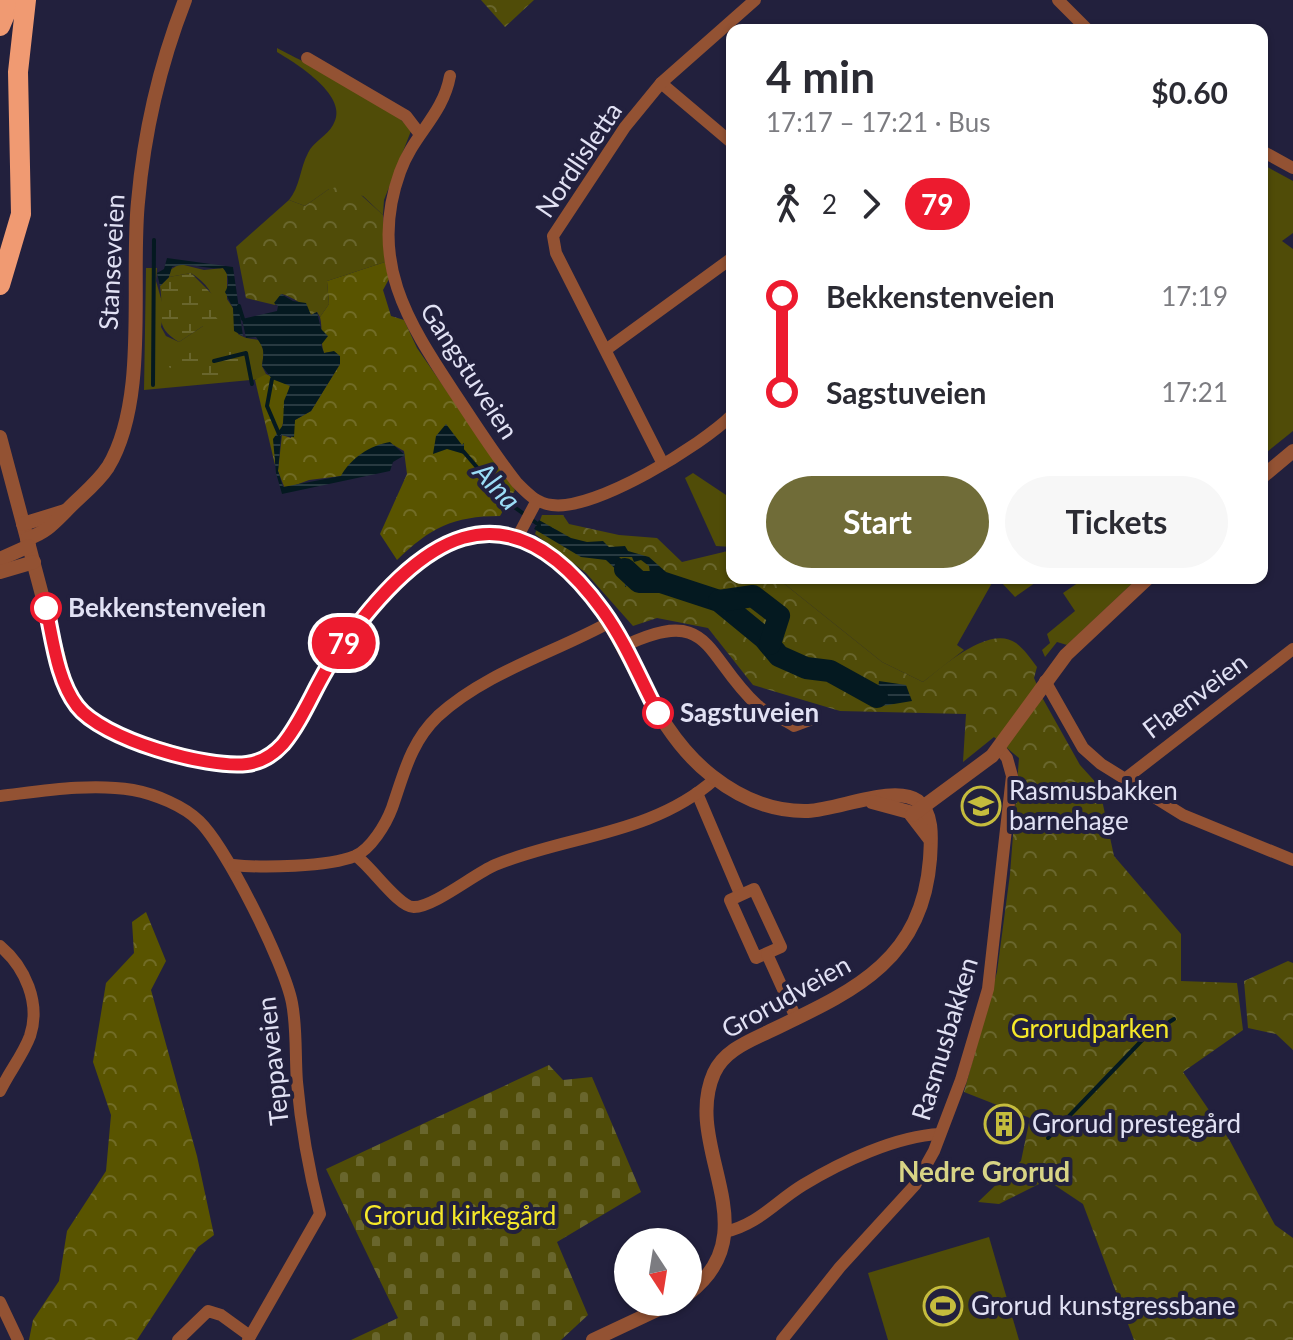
<!DOCTYPE html>
<meta charset="utf-8">
<style>
body{margin:0;font-family:Lato,sans-serif;background:#f7f7f7;color:#2b2b33;height:100vh;display:flex;flex-direction:column;font-size:30px;white-space:nowrap}
*{box-sizing:border-box;margin:0}
p{font-size:26px;color:#7c7c81}
.icon{flex:none;width:44px;height:44px;fill:none;stroke:currentColor;stroke-width:2;stroke-linecap:round;stroke-linejoin:round}
.map{position:relative;flex:1;overflow:hidden}
.side{position:absolute;left:726px;top:24px;width:542px;height:560px;display:flex;flex-direction:column;background:#fff;border-radius:16px;box-shadow:0 2px 6px #0004}
.side>*{flex:none}
.badge{padding:0 16px;border-radius:26px;font-size:28px;line-height:52px}
.needle{width:52px;rotate:168deg}
.tools{position:absolute;left:614px;top:1228px;display:grid;gap:16px}
.tools a{display:grid;place-items:center;width:88px;height:88px;border-radius:50%;background:#fff;box-shadow:0 2px 6px #0004;font-size:40px}
.map>.badge{position:absolute;translate:-50% -50%;box-shadow:0 0 0 4px #fff}
.legs{display:flex;align-items:center;gap:12px;height:88px;padding:0 40px;font-size:26px}
.legs p{margin-inline-start:auto}
.overview{display:flex;align-items:center;justify-content:space-between;height:136px;padding:0 40px}
h1{font-size:44px;font-weight:700;line-height:60px}
.primary-button{display:flex;gap:16px;margin-top:auto;padding:16px 40px}
.primary-button a{flex:1;height:92px;border-radius:48px;background:#706c38;color:#fff;font-size:32px;font-weight:700;line-height:92px;text-align:center}
.primary-button a+a{background:#f7f7f7;color:#2b2b33}
ul{padding:0 40px;list-style:none}
li{display:flex;align-items:center;gap:28px;height:96px;font-size:30px}
li i{display:grid;place-items:center;width:12px;height:100%;margin:0 10px;background:currentColor}
li i::after{content:'';width:20px;height:20px;margin:-10px;border:6px solid;border-radius:50%;background:#fff}
li p{margin-inline-start:auto}
li:first-child i{background:linear-gradient(#0000 50%,currentColor 0)}
li:last-child i{background:linear-gradient(currentColor 50%,#0000 0)}
.map>svg:first-child{display:block}
.grass{fill:#504c08}
.forest{fill:url(#forest-crowns)}
.wetland{fill:url(#wetland-marsh)}
.cemetery{fill:url(#cemetery-stones)}
.park{fill:url(#park-crowns)}
.water{fill:url(#water-rules);fill-rule:evenodd}
.lines{fill:none;stroke-linecap:round;stroke-linejoin:round}
.stream{stroke:#041920;stroke-width:4}
.river{stroke:#041920;stroke-width:22}
.minor{stroke:#935233;stroke-width:12}
.tertiary{stroke:#935233;stroke-width:14}
.trunk{stroke:#f09a72;stroke-width:20}
.line-1-casing{stroke:#fff;stroke-width:18}
.line-1{stroke:#ed1b2f;stroke-width:12}
.stop-1-dot{fill:#fff;stroke:#ed1b2f;stroke-width:4}
.labels{text-anchor:middle;stroke-width:8;stroke-linejoin:round;paint-order:stroke}
.street-label{font-size:26px;fill:#e1e1f4;stroke:#22203d}
.stop-label{font-size:26px;font-weight:bold;fill:#e1e1f4;stroke:#22203d;text-anchor:start}
.poi-label{font-size:26px;fill:#e1e1f4;stroke:#22203d;text-anchor:start}
.park-label{font-size:26px;fill:#f5e829;stroke:#22203d}
.water-label{font-size:28px;font-style:italic;fill:#9bdcf6;stroke:#22203d}
.neighbourhood-label{font-size:28px;font-weight:bold;fill:#d8d485;stroke:#22203d}
</style>
<div class="map">
<svg width="1293" height="1340" viewBox="0 0 1293 1340">
<defs>
<pattern id="forest-crowns" width="20" height="18" patternUnits="userSpaceOnUse" patternTransform="scale(2)"><rect width="20" height="18" fill="#595400"/><path d="M2 6a3 3 0 1 1 6 0M12 15a3 3 0 1 1 6 0" fill="none" stroke="#716c26"/></pattern>
<pattern id="wetland-marsh" width="20" height="14" patternUnits="userSpaceOnUse" patternTransform="scale(2)"><rect width="20" height="14" fill="#504c08"/><path d="M1 5h8M5 5V1M11 12h8M15 12V8" fill="none" stroke="#69662d"/></pattern>
<pattern id="cemetery-stones" width="16" height="16" patternUnits="userSpaceOnUse" patternTransform="scale(2)"><rect width="16" height="16" fill="#504c08"/><path d="M2 7V4a2 2 0 0 1 4 0v3zM10 15v-3a2 2 0 0 1 4 0v3z" fill="#69662d"/></pattern>
<pattern id="park-crowns" width="20" height="18" patternUnits="userSpaceOnUse" patternTransform="scale(2)"><rect width="20" height="18" fill="#504c08"/><path d="M2 6a3 3 0 1 1 6 0M12 15a3 3 0 1 1 6 0" fill="none" stroke="#69662d"/></pattern>
<pattern id="water-rules" width="6" height="5" patternUnits="userSpaceOnUse" patternTransform="scale(2)"><rect width="6" height="5" fill="#041920"/><path d="M0 2.5h6" fill="none" stroke="#283a41"/></pattern>
</defs>
<rect width="100%" height="100%" fill="#22203d"/>
<g class="grass">
<path d="M277,48c33,18 115,54 134,83l-27,69 -1,15 -20,-19 -34,-7 -24,17 -16,-6c11,-13 11,-32 19,-47 5,-11 19,-17 25,-28 18,-28 -36,-61 -56,-73z"/>
<path d="M1262,164l31,17v52l-11,8 11,8v182l-31,25z"/>
<path d="M180,264l24,6 19,-2 4,5v26l6,9 5,26c18,12 30,-6 24,32l4,8 -6,5 -116,11 2,-122h11l-1,13 8,28 -3,18 5,9 13,6 24,-16h9c8,-24 -1,-40 -21,-53l-22,4 -1,-6z"/>
<path d="M693,473l39,26v48l-16,-1 -31,-68z"/>
<path d="M777,578h265l-27,19 -14,-15 -9,1 -35,62 7,5 -41,32 -41,-20z"/>
<path d="M1085,578h53l-71,67 -10,-3 -12,15 -3,-7 8,-7 -3,-9 28,-23 -12,-18z"/>
<path d="M989,1237l30,103h-131l-20,-67z"/>
</g>
<g class="forest">
<path d="M385,262l4,17 -6,11 8,26 13,4 13,28 98,142 -15,26c-47,0 -70,12 -103,44l-17,-26 27,-60 -3,-23 -14,-8 -49,33 -32,4 -24,9 -7,-18 4,-36 9,3 4,-18 16,-9 29,-47 -1,-8 -5,-4 -10,1c-4,-11 -1,-24 -4,-36l9,-13 -2,-23z"/>
<path d="M266,374l24,11 -15,80 -20,-85z"/>
<path d="M146,912l20,49 -15,29 46,166 17,79 -16,12 -61,93h-108l4,-20 26,-39 8,-50 39,-60 5,-56 -18,-53 13,-79 28,-30 -2,-31z"/>
</g>
<g class="wetland">
<path d="M191,273l26,26 -2,17 6,7 -1,6 -17,-3 -24,16c-27,-17 -14,-25 -19,-56l9,-9z"/>
<path d="M225,350h21l4,20c-32,11 -60,10 -89,-7l16,-9z"/>
</g>
<path class="cemetery" d="M549,1065l14,15 29,-3 49,115 -84,50 31,73 -27,25h-210l47,-22 -72,-149z"/>
<g class="park">
<path d="M481,0h53l-29,27z"/>
<path d="M341,186h10l32,29 2,47 -58,19 2,23 -9,13 -3,-5 -6,3c-7,-11 -17,-17 -29,-21l-7,11 -29,-7 -10,-51 53,-47 16,6 24,-17z"/>
<path d="M542,515h21l6,9 50,11 38,3 25,24 50,-12v28h45l105,84 41,20c20,-16 67,-58 93,-39 8,6 15,16 21,24l-3,11 9,21 37,66 19,21 15,70 67,78v47l56,2 6,47 -60,42 47,69 45,84 18,13v102h-159l-51,-136 -36,-24 -48,24 -21,-2 43,-41 9,-43 -66,-26 33,-120 13,-98 9,-116 -25,-21 -31,25 3,-48 -126,-3 -87,-26 -45,-57 -51,-10 -24,8 -47,-53 -51,-39z"/>
<path d="M1288,961l5,2v87l-17,-16 -28,-6 -4,-47z"/>
</g>
<g class="water">
<path d="M167,258l66,9 10,69 -9,-5 -1,-23 -8,-16c5,-8 4,-17 -2,-24 -18,2 -34,-7 -51,-1l-3,10 -9,9 -3,-13 7,-4z"/>
<path d="M281,294l12,7 13,2 5,12 6,-3 4,17 7,7 -7,9 3,8 10,-2 6,5v8l-29,47 -16,9 -1,17 -13,-2 -3,36 5,16 58,-11c9,-17 29,-31 49,-34l15,13 -12,7 -3,9 -108,23 -6,-21 -3,-34 10,-14 1,-24 6,-15 -18,-7 -10,-13c2,-15 3,-16 -6,-29l-10,1 -4,-19 35,-8 1,-5 -4,-3z"/>
<path d="M446,424l16,21 2,-2v11l-17,-5 -14,5 3,-18z"/>
<path d="M539,520l32,18 16,4 16,-1 6,6 16,-1 3,5 21,6 17,15 -30,18 -7,-6 -4,3v-9l-19,-18 -25,-3 -47,-28zM619,557h13l2,5 7,-2 8,6 1,7 -6,6z"/>
<path d="M879,681l27,4 6,16 -36,6z"/>
</g>
<g class="lines">
<g class="stream">
<path d="M239,306l4,13"/>
<path d="M214,361l32,-8 6,31"/>
<path d="M272,379l-5,27 12,28"/>
<path d="M153,385l1,-145"/>
<path d="M463,451l43,50 33,24"/>
<path d="M1163,1026l11,-7"/>
<path d="M1048,1138l101,-105"/>
</g>
<g class="river">
<path d="M625,569l14,13h22l58,19 45,37 15,18 27,12 24,3 47,26"/>
<path d="M719,601l34,-5 26,20 -9,28"/>
</g>
<g class="minor">
<path d="M1058,0l30,30"/>
<path d="M307,58l99,58 13,17"/>
<path d="M450,76c-7,39 -37,59 -50,96 -32,88 7,149 54,220 20,30 40,62 63,91 11,11 19,20 35,22 43,6 150,-60 180,-90"/>
<path d="M661,83l71,60"/>
<path d="M1262,151l31,17"/>
<path d="M607,349l125,-91"/>
<path d="M663,464l-107,-211 -3,-17 72,-109 36,-44 94,-83"/>
<path d="M517,538l19,-36"/>
<path d="M624,646c88,-42 80,10 133,59 10,9 26,13 37,21l16,-6"/>
<path d="M1045,681l38,67 18,16 82,51 110,45"/>
<path d="M1125,779l168,-130"/>
<path d="M697,793l43,101"/>
<path d="M0,796c43,-5 90,-13 133,-6 22,4 51,16 66,31 27,26 86,144 93,182 5,26 3,54 5,79 4,45 12,89 23,132l-72,126"/>
<path d="M356,856c15,10 43,52 58,51 20,0 60,-33 81,-42 73,-30 157,-30 220,-86"/>
<path d="M233,865c29,3 95,2 122,-9 16,-7 31,-32 37,-48 12,-34 18,-65 46,-92 48,-44 116,-63 172,-94"/>
<path d="M754,889l27,58 -25,11 -26,-58z"/>
<path d="M0,946c25,21 41,57 30,90 -7,19 -21,36 -30,55"/>
<path d="M767,954l29,64"/>
<path d="M725,1232c34,-8 50,-30 78,-47 38,-23 93,-49 137,-51"/>
<path d="M0,1302l18,38"/>
<path d="M178,1340l30,-29 13,4 29,21"/>
<path d="M782,1340l58,-73 75,-82 19,-34 27,-71 27,-91 24,-213 -5,-18 -8,-10"/>
</g>
<g class="tertiary">
<path d="M0,437l66,248c15,39 52,51 89,62 33,9 77,28 110,11 31,-15 42,-57 58,-85 33,-56 118,-167 193,-135 112,47 111,172 196,238 28,22 60,36 96,35 30,-1 86,-27 110,-10 16,12 13,40 12,58 -8,104 -79,133 -162,173 -21,10 -44,19 -54,41 -33,74 58,157 -26,221"/>
<path d="M1262,477l31,-26"/>
<path d="M23,524l42,-13"/>
<path d="M27,539c19,-7 25,-14 39,-28 14,-15 30,-26 42,-44 41,-68 22,-186 30,-265 6,-69 22,-138 47,-202"/>
<path d="M0,559l29,-13"/>
<path d="M0,572l34,-10"/>
<path d="M872,802l37,10 20,26"/>
<path d="M912,815l80,-59 74,-101 82,-77"/>
<path d="M593,1340l81,-38"/>
</g>
<g class="trunk">
<path d="M0,26l11,-26"/>
<path d="M0,285l21,-71 -3,-142 8,-72"/>
</g>
</g>
<g class="lines">
<defs>
<path id="line-1" d="M46,608c7,31 11,72 31,98 25,33 130,63 170,58 15,-2 26,-9 36,-20 23,-28 34,-65 56,-94 78,-110 165,-176 264,-39 23,32 37,68 55,102"/>
</defs>
<use href="#line-1" class="line-1-casing"/>
<use href="#line-1" class="line-1"/>
</g>
<defs>
<symbol id="school-ring" viewBox="-11 -11 22 22"><circle r="9.5" fill="#22203d" stroke="#c5bc3d" stroke-width="1.5"/><path d="M0-5L7-2L0 1L-7-2ZM-4 1L0 2.5L4 1V4Q0 6-4 4Z" fill="#c5bc3d"/></symbol>
<symbol id="building-ring" viewBox="-11 -11 22 22"><circle r="9.5" fill="#22203d" stroke="#c5bc3d" stroke-width="1.5"/><path d="M-4-6H4V6H1V3H-1V6H-4ZM-2.5-4.3h1.7v1.8h-1.7ZM.8-4.3h1.7v1.8H.8ZM-2.5-1h1.7V.8h-1.7ZM.8-1h1.7V.8H.8Z" fill="#c5bc3d"/></symbol>
<symbol id="stadium-ring" viewBox="-11 -11 22 22"><circle r="9.5" fill="#22203d" stroke="#c5bc3d" stroke-width="1.5"/><path d="M0-5a6.5 5 0 1 0 0 10a6.5 5 0 1 0 0-10ZM-3.5-1.8h7v3.6h-7Z" fill="#c5bc3d"/></symbol>
</defs>
<g fill-rule="evenodd">
<use href="#school-ring" x="959" y="784" width="44" height="44"/>
<use href="#building-ring" x="982" y="1102" width="44" height="44"/>
<use href="#stadium-ring" x="921" y="1284" width="44" height="44"/>
</g>
<g class="stop-1-dot">
<circle cx="46" cy="608" r="14"/>
<circle cx="658" cy="713" r="14"/>
</g>
<g class="labels">
<g class="street-label">
<text transform="translate(579 160) rotate(-56)" y="9">Nordlisletta</text>
<text transform="translate(112 262) rotate(-87)" y="9">Stanseveien</text>
<text transform="translate(469 371) rotate(57)" y="9">Gangstuveien</text>
<text transform="translate(1195 696) rotate(-37)" y="9">Flaenveien</text>
<text transform="translate(786 997) rotate(-29)" y="9">Grorudveien</text>
<text transform="translate(945 1039) rotate(-73)" y="9">Rasmusbakken</text>
<text transform="translate(273 1061) rotate(-96)" y="9">Teppaveien</text>
</g>
<g class="stop-label">
<text x="68" y="617">Bekkenstenveien</text>
<text x="680" y="722">Sagstuveien</text>
</g>
<g class="poi-label">
<text x="1009" y="800">Rasmusbakken<tspan x="1009" dy="30">barnehage</tspan></text>
<text x="1032" y="1133">Grorud prestegård</text>
<text x="971" y="1315">Grorud kunstgressbane</text>
</g>
<g class="park-label">
<text x="1090" y="1038">Grorudparken</text>
<text x="460" y="1225">Grorud kirkegård</text>
</g>
<g class="water-label">
<text transform="translate(497 486) rotate(47)" y="10">Alna</text>
</g>
<g class="neighbourhood-label">
<text x="984" y="1182">Nedre Grorud</text>
</g>
</g>
</svg>
<div class="tools">
<a><svg class="needle" viewBox="-14 -14 28 28"><path d="M0-13l5 13h-10z" fill="#e53935"/><path d="M0 13l5-13h-10z" fill="#7c7c81"/></svg></a>
</div>
<b class="badge" style="left:344px;top:643px;background:#ed1b2f;color:#fff">79</b>
<section class="side">
<div class="overview"><div><h1>4 min</h1><p>17:17 – 17:21 · Bus</p></div><b>$0.60</b></div>
<div class="legs"><svg class="icon" aria-label="walk" viewBox="0 0 24 24"><circle cx="13" cy="4" r="2"/><path d="M13 8l-2 6 4 7M11 14l-3 7M7 12l3-4h3l4 4"/></svg>2<svg class="icon" aria-label="forward" viewBox="0 0 24 24"><path d="M9 5l7 7-7 7"/></svg><b class="badge" style="background:#ed1b2f;color:#fff">79</b></div>
<ul>
<li><i style="color:#ed1b2f"></i><b>Bekkenstenveien</b><p>17:19</p></li>
<li><i style="color:#ed1b2f"></i><b>Sagstuveien</b><p>17:21</p></li>
</ul>
<div class="primary-button"><a>Start</a><a>Tickets</a></div>
</section>
</div>
